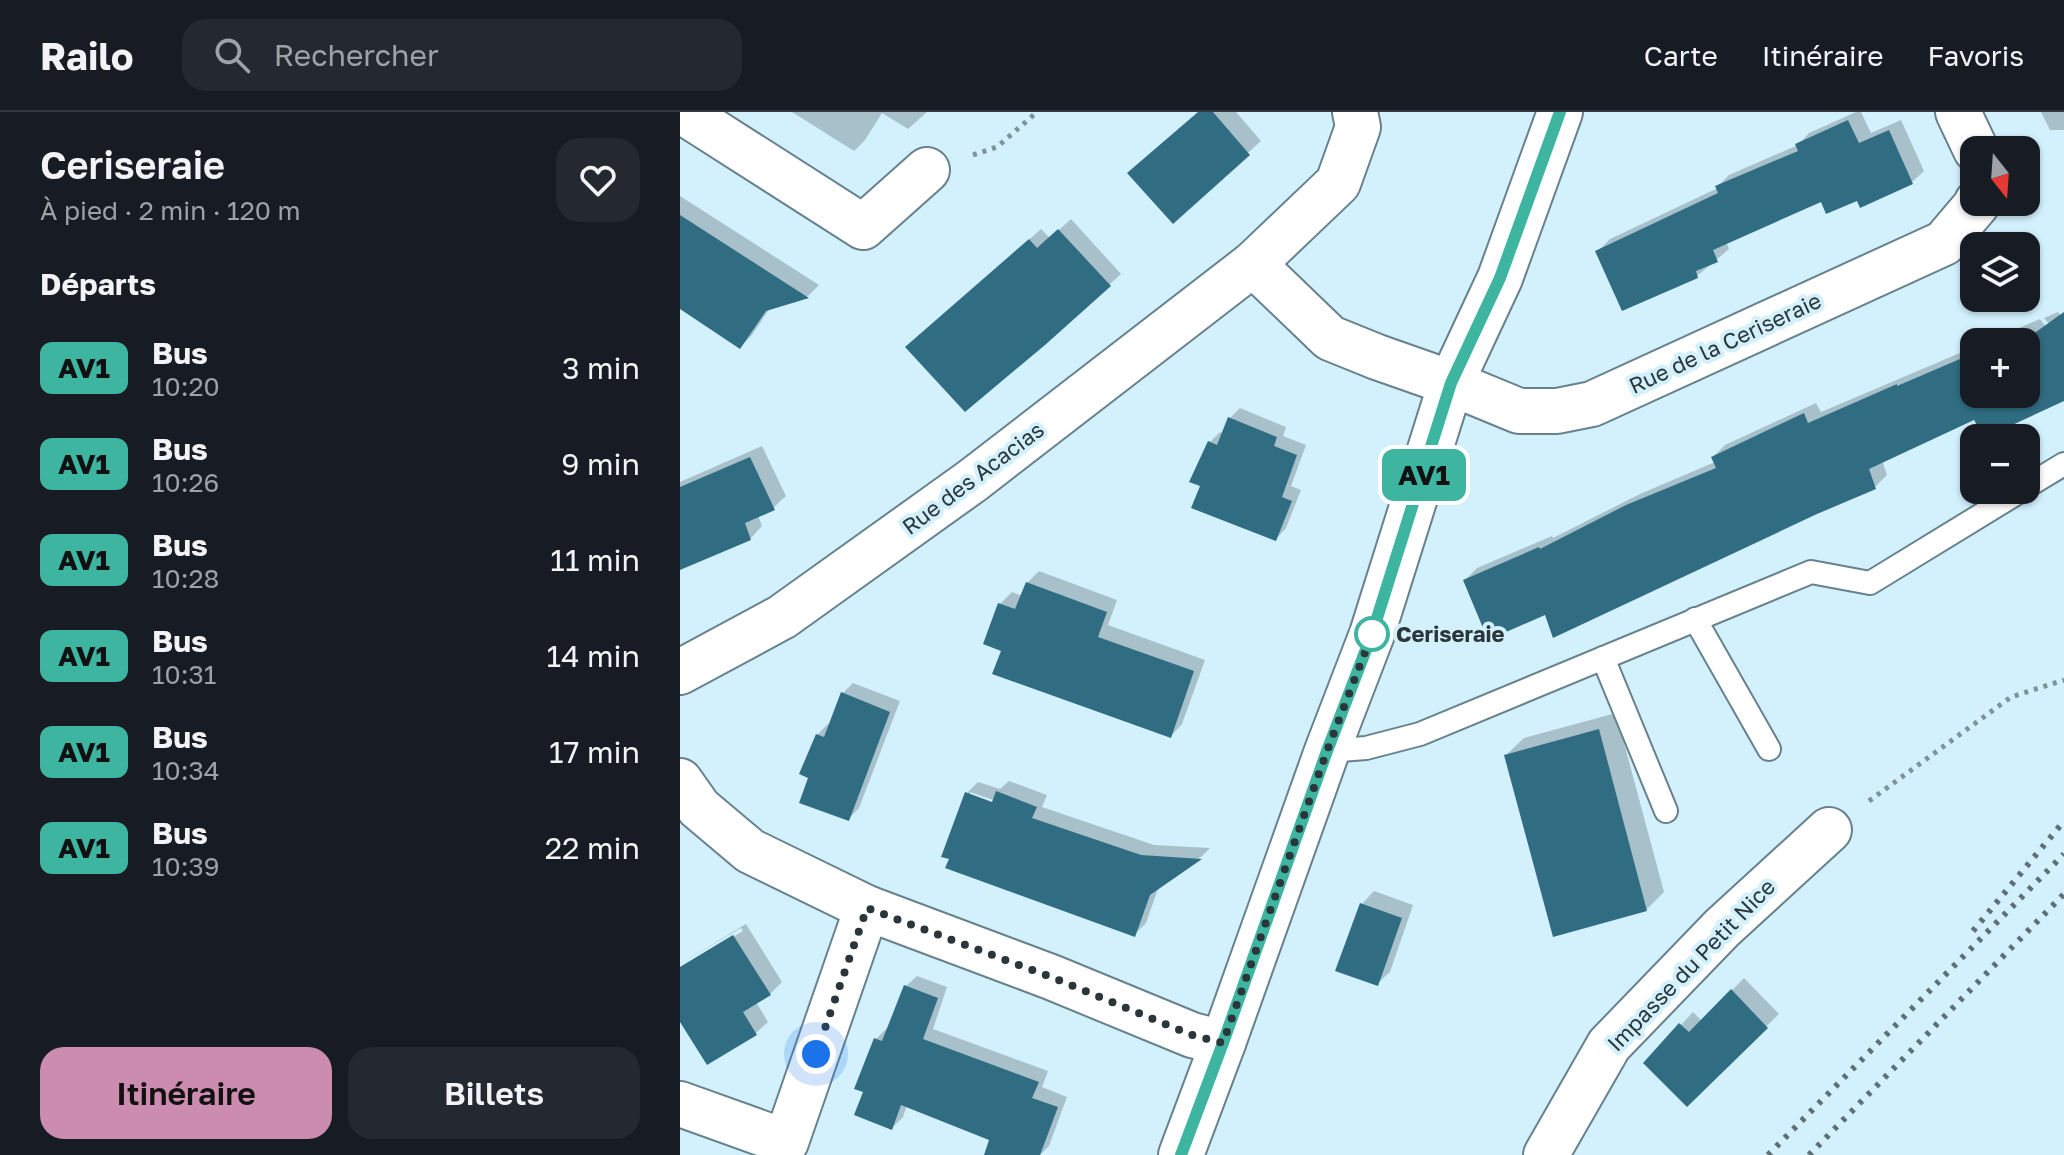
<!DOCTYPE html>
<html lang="fr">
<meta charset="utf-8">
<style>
body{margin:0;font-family:"Golos Text",sans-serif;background:#242831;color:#f1f3f6;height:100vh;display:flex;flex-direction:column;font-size:30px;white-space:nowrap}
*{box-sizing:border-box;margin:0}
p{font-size:26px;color:#9ea1a6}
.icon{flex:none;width:44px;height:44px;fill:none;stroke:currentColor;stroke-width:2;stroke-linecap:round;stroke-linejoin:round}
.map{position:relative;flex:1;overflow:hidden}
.sheet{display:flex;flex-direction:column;background:#171b24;width:680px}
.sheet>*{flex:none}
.badge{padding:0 16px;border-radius:12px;font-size:28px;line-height:52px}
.needle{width:52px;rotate:163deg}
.tools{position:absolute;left:1280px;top:24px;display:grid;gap:16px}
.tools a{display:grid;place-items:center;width:80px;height:80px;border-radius:16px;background:#171b24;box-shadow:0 2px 6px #0004;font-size:40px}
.you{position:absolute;width:40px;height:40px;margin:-20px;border:6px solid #fff;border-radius:50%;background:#1a73e8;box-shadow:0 0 0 12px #1a73e833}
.map>.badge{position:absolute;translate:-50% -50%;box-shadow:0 0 0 4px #fff}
h2{padding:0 40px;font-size:30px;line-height:72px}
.round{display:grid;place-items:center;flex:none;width:84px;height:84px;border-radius:24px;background:#242831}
.overview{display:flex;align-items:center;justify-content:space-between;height:136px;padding:0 40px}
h1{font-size:38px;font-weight:600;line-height:60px}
.button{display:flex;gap:16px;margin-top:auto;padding:16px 40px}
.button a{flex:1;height:92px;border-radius:24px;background:#cc8caf;color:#111;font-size:32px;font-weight:600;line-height:92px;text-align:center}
.button a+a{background:#242831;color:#f1f3f6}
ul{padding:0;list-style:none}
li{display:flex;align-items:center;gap:24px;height:96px;padding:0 40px}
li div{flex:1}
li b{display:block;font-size:30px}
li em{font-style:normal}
li .badge{min-width:88px;font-weight:700;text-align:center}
header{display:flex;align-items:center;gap:48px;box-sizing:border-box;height:112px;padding:0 40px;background:#171b24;border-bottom:2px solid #363941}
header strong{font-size:38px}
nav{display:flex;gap:44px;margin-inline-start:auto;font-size:28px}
.search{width:560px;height:72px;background:#242831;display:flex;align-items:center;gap:20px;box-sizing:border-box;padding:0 28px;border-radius:24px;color:#9ea1a6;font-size:30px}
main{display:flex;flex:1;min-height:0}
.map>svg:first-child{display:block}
.shadow{fill:#0003;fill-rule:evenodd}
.building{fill:#306d82}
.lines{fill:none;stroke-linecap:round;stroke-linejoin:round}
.service-casing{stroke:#67828c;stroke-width:26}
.minor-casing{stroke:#67828c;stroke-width:48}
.path{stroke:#7e929a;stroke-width:5;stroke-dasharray:4 6;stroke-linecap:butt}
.service{stroke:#fff;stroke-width:22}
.minor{stroke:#fff;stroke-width:44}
.rail{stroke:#5e7076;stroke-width:6;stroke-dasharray:4 8;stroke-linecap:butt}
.line-casing{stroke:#fff;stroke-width:18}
.line{stroke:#3db5a1;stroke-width:12}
.walk{stroke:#2a363a;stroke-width:8;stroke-dasharray:0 14.4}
.stop-dot{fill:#fff;stroke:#3db5a1;stroke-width:4}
.labels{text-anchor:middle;stroke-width:8;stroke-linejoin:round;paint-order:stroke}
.street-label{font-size:22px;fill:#2a363a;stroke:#d3f1fd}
.stop-label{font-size:22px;font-weight:bold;fill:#2a363a;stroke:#d3f1fd;text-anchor:start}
</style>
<header>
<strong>Railo</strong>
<div class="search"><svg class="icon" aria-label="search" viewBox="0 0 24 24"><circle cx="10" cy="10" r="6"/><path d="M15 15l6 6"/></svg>Rechercher</div>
<nav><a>Carte</a><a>Itinéraire</a><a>Favoris</a></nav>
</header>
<main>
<section class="sheet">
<div class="overview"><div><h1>Ceriseraie</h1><p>À pied · 2 min · 120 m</p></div><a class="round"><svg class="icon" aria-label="heart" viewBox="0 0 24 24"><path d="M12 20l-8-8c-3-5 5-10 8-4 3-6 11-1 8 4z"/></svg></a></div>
<h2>Départs</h2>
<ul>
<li><span class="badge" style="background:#3db5a1;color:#111">AV1</span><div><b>Bus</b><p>10:20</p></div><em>3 min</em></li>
<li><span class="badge" style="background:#3db5a1;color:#111">AV1</span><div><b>Bus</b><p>10:26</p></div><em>9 min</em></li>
<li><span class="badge" style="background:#3db5a1;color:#111">AV1</span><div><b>Bus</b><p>10:28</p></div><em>11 min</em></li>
<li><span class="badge" style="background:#3db5a1;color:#111">AV1</span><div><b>Bus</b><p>10:31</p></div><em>14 min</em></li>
<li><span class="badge" style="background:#3db5a1;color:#111">AV1</span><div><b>Bus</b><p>10:34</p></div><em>17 min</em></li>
<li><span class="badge" style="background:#3db5a1;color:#111">AV1</span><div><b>Bus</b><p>10:39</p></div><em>22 min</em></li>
</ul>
<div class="button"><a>Itinéraire</a><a>Billets</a></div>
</section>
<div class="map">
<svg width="1384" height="1043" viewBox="0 0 1384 1043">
<rect width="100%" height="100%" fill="#d3f1fd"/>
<g class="shadow">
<path d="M112,0h135l-19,17 -26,-16 -17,27 -11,11z"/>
<path d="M519,0h37l25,29 -88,80z"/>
<path d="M1176,0h5l10,21 30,-13 23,51 -12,11 -54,16 -36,1 -96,43 3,7 -32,27 -99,-25 12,-12 108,-51v-2l11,-11 69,-30 11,-12z"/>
<path d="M1361,0h23v18h-14z"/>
<path d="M0,84l139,89 -11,11 -38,12 -18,27 -12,12 -60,-41z"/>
<path d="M391,107l50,55 -12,11 -190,51 122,-107 9,9z"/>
<path d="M1378,200l6,7v24l-20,-25z"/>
<path d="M1360,207l24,30v50l-89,19 -93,42 5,15 -12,12 -329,125 -81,-32 12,-12 75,-32 1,2 87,-44 75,-32 -2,-5 12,-12 91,-42 5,9 153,-65v47h52v-52h-40z"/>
<path d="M560,296l46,19 -3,9 23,9 -15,41 10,4 -15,38 -10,11 -74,-55 8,-42 10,-10 4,2 5,-15z"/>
<path d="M82,334l24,50 -13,12 -15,7 4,11 -12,13 -70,30v-87z"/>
<path d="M359,459l78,29 -9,25 97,35 -23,64 -11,12 -168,-87 -3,-45 12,-12 10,4 5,-13z"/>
<path d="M173,571l47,18 -41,107 -11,11 -37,-42 6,-42 11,-11 3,1 12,-32z"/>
<path d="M936,601l48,179 -18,18 -140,-155 18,-17z"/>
<path d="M329,669l38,14 -5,12 112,38 56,3 -9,9 -42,29 -13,37 -12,12 -167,-142 11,-11 22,7zM290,680l32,11 -1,4 -31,-11z"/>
<path d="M694,779l39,14 -23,67 -13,12 -15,-80z"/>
<path d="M66,812l36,58 -12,12 -14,8 12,20 -12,11 -48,30 -28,-45v-49l63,-38 -2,-3 -61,36z"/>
<path d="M237,864l30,11 -14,42 115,42 -6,16 25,10 -18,49 -9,9h-54l6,-17 -85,-33 -4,12 -11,11 -27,-37 11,-52 11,-11 2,1 17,-43z"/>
<path d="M1064,866l35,36 -92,90 -41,-41 47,-51 9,9z"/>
</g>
<g class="building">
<path d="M518,0h15l37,43 -77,69 -46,-51z"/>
<path d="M1168,8l11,23 30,-13 24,54 -53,24 -3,-7 -31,13 -5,-12 -108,48 5,12 -22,9 2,7 -76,33 -27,-60 123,-58 -3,-7 83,-35 -3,-7z"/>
<path d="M0,103l87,56 42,27 -43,13 -26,38 -60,-40z"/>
<path d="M378,117l53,57 -66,59 -80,67 -60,-65 124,-108 8,9z"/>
<path d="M1384,200v89l-80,37 -10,-18 -105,49 7,20 -59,25 -264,124 -8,-23 -57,25 -25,-60 76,-33 1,2 86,-44 90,-37 -5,-11 93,-44 4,10 89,-39v2l77,-33v41h52v-52h-4z"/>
<path d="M548,305l49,20 -3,9 23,9 -15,42 10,4 -16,40 -85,-33 9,-22 -11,-4 19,-41 9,4z"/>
<path d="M70,345l25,53 -30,13 6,17 -71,30v-83z"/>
<path d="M346,470l81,30 -9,25 96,34 -23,67 -179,-64 9,-23 -18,-7 15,-41 17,6z"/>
<path d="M161,580l49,20 -41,109 -50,-18 9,-25 -9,-4 17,-40 8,3z"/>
<path d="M919,617l48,182 -94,26 -49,-182z"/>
<path d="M316,679l41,16 -5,11 109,37 61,4 -52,36 -15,42 -190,-69 4,-9 -8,-2 24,-65 27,10z"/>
<path d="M680,791l42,15 -24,68 -43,-15z"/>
<path d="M53,823l38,60 -28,17 14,23 -50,30 -27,-43v-55z"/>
<path d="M224,873l34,13 -15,41 116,43 -7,16 26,9 -18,48h-56l5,-15 -88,-35 -9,25 -38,-15 9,-23 -9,-3 20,-51 8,3z"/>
<path d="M1051,877l37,39 -81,79 -44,-44 36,-40 10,9z"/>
</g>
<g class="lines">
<defs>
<g id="service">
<path d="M1346,375l38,-23"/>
<path d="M1015,507l74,130"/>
<path d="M923,546l63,153"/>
<path d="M647,639l39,-3 54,-14 391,-162 59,11 152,-93"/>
</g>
<g id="minor">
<path d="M3,0l180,115 64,-57"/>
<path d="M1278,0l18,38"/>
<path d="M573,152l77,74 47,19 74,26 68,28h38l35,-7 352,-161 33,-39v-2"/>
<path d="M0,560l102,-55 190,-136 281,-217 85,-81 20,-56 -3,-15"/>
<path d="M0,669l19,27 51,43 117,57 184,69 141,58 31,8"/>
<path d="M0,992l106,38 81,-234"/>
<path d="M501,1043l42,-112 104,-292 45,-117 79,-251 49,-105 60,-166"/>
<path d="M866,1043l63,-110 113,-117 107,-98"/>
</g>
</defs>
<use href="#service" class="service-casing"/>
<use href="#minor" class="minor-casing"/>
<g class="path">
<path d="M293,43l24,-8 40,-35"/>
<path d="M1189,689l142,-104 53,-17"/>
</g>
<use href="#service" class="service"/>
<use href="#minor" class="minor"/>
<g class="rail">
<path d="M1293,819l91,-110"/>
<path d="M1088,1043l296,-301"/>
<path d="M1129,1043l255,-261"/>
</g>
</g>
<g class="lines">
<defs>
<path id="line" d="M501,1043l42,-112 104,-292 45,-117 79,-251 49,-105 60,-166"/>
</defs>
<use href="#line" class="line-casing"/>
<use href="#line" class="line"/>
<path class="walk" d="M136,942l51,-146 184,69 141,58 31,8 104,-292 45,-117"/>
</g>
<circle class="stop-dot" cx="692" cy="522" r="16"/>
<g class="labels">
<g class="street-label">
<text transform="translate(1045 231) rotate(-25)" y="8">Rue de la Ceriseraie</text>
<text transform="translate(293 366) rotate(-37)" y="8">Rue des Acacias</text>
<text transform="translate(1011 853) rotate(-46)" y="8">Impasse du Petit Nice</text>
</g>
<g class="stop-label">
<text x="716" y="530">Ceriseraie</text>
</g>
</g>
</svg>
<div class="tools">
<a><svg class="needle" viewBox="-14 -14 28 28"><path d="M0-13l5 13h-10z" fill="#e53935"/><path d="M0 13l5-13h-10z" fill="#9ea1a6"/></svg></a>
<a><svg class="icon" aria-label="layers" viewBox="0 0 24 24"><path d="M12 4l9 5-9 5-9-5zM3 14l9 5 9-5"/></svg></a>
<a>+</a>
<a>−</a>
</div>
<div class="you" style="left:136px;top:942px"></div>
<b class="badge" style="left:744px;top:363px;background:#3db5a1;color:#111">AV1</b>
</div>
</main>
